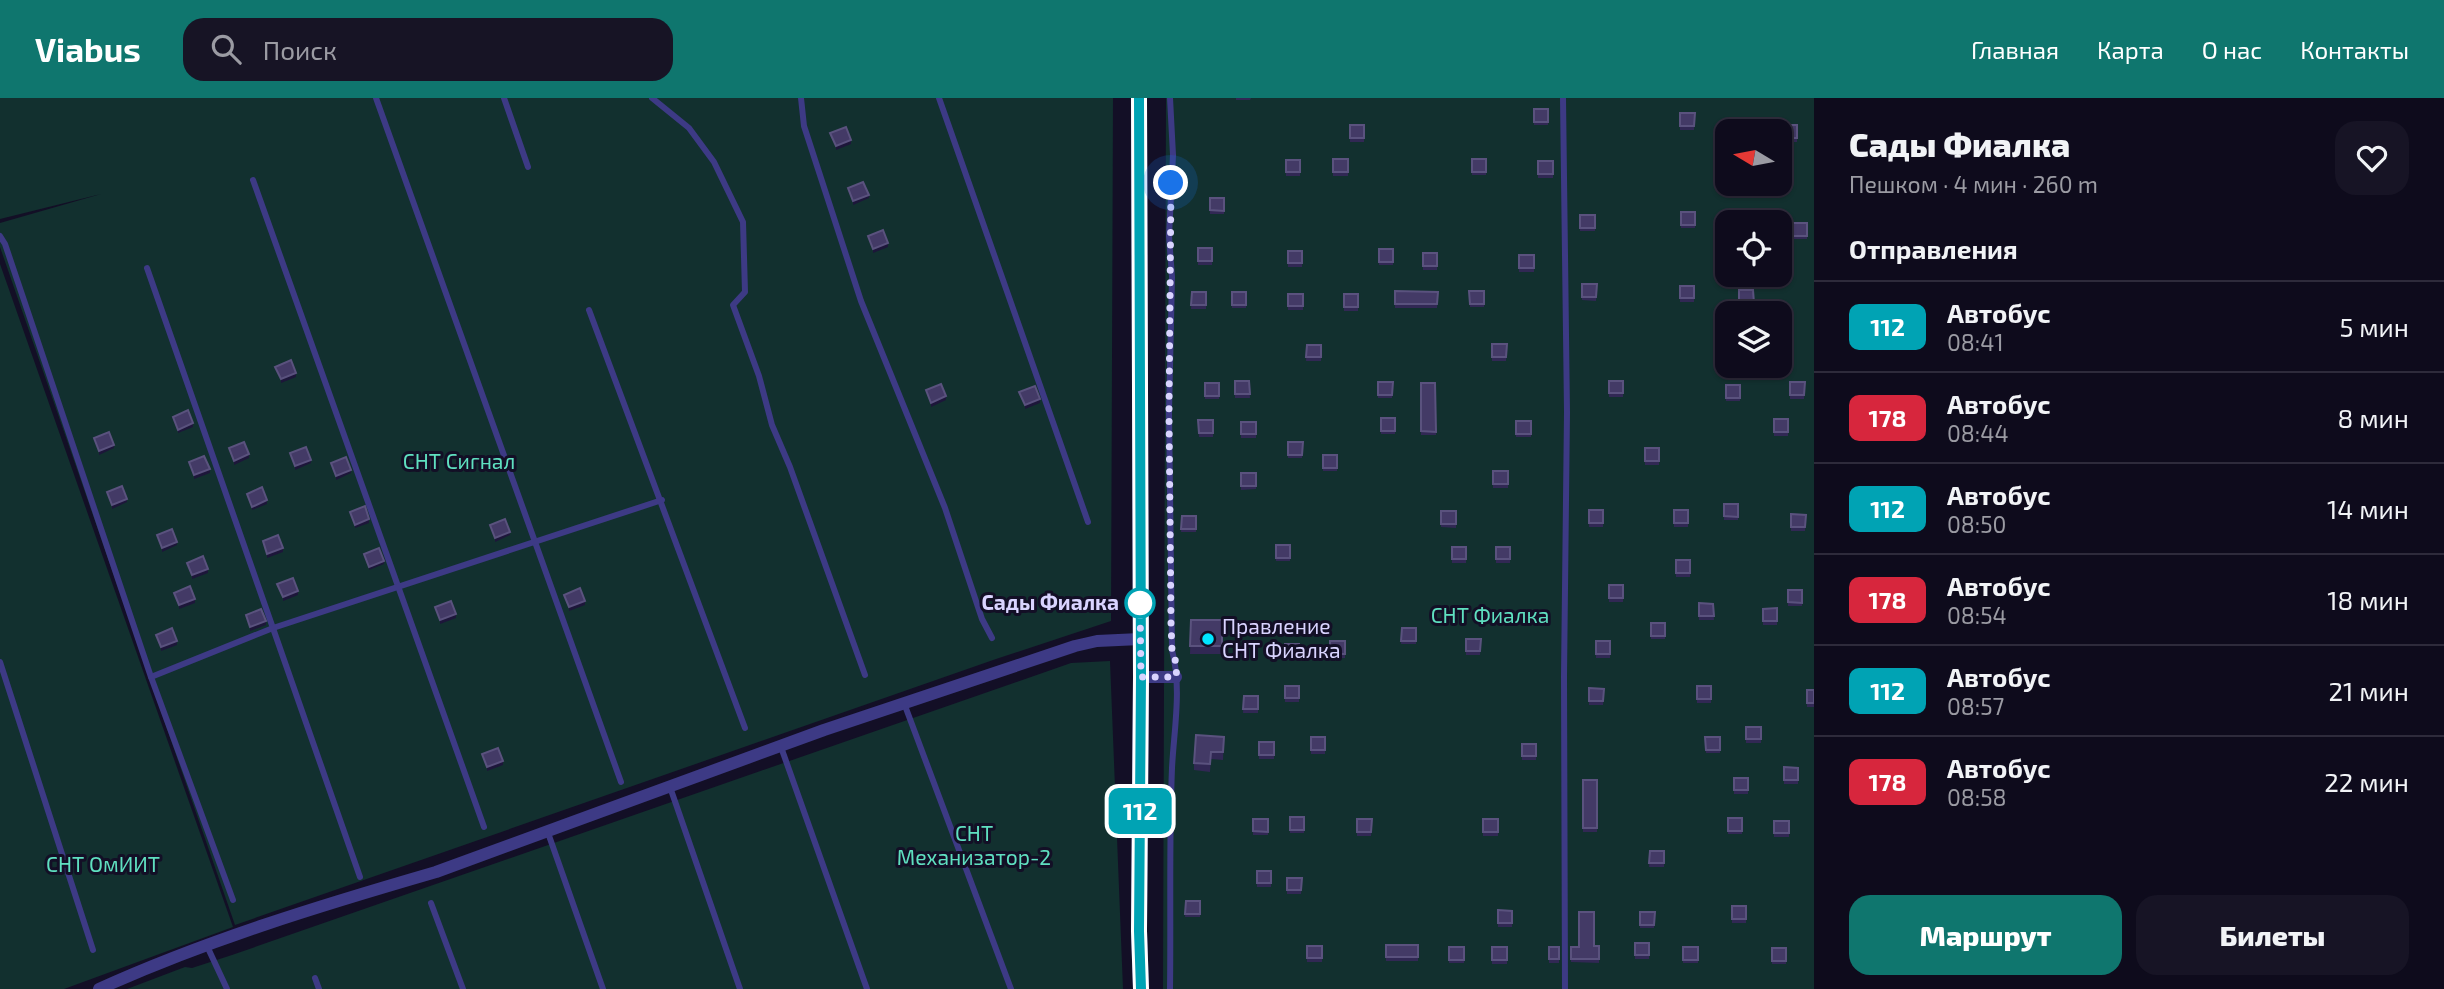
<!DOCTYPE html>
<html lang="ru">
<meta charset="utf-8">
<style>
body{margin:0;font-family:"Exo 2",sans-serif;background:#171425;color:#f1f3f6;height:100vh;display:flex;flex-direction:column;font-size:26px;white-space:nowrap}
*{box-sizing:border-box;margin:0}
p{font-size:23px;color:#9b9ba3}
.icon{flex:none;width:38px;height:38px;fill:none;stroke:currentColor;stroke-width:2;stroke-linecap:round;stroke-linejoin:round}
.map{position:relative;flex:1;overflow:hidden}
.sheet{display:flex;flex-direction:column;background:#0e0b1c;width:630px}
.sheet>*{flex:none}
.badge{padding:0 14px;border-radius:10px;font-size:24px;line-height:46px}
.needle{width:46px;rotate:280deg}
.tools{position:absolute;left:1715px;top:21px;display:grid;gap:14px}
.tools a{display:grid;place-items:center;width:77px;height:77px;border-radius:14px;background:#0e0b1c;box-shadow:0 2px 5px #0004,0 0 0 2px #2e2b3b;font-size:35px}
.you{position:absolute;width:35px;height:35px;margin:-18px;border:5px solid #fff;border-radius:50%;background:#1a73e8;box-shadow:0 0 0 10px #1a73e833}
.map>.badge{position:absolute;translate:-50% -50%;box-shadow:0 0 0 4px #fff}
h2{padding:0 35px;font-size:26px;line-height:63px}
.round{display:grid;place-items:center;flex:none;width:74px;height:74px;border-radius:21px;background:#171425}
.headline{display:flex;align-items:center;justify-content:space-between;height:119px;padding:0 35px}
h1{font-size:33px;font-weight:800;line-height:52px}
.action{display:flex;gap:14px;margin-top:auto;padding:14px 35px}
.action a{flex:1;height:80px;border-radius:21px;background:#0f766e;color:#fff;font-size:28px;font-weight:800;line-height:80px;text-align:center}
.action a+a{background:#171425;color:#f1f3f6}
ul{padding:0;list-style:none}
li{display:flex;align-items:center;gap:21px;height:91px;padding:0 35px;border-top:2px solid #2e2b3b}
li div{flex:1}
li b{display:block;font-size:26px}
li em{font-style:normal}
li .badge{min-width:77px;font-weight:700;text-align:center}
header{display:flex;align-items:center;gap:42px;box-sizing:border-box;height:98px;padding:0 35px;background:#0f766e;color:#fff}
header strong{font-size:33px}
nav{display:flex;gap:38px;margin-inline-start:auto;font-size:24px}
.search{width:490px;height:63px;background:#171425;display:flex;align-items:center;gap:18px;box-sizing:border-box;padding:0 24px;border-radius:21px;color:#9b9ba3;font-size:26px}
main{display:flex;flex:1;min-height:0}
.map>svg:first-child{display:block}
.green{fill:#12302f;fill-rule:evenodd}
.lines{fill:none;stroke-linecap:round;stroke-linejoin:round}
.service{stroke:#3d3a85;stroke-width:6}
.minor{stroke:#3d3a85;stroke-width:12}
.tertiary{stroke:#3d3a85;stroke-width:16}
.wall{fill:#312854}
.shaded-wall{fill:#1d163a}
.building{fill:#433a66;stroke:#5a527e;stroke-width:2}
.line-casing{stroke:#fff;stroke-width:16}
.line{stroke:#00a3b4;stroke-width:10}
.walk{stroke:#d9d4ff;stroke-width:7;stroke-dasharray:0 12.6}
.stop-dot{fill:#fff;stroke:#00a3b4;stroke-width:3.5}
.poi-dot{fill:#00e5ff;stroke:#130f26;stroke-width:2.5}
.labels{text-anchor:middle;stroke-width:6;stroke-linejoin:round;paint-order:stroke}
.park-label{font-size:21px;fill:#5fe0c0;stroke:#130f26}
.stop-label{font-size:21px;font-weight:bold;fill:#d9d4ff;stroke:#130f26;text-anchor:end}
.poi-label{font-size:21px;fill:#d9d4ff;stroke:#130f26;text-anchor:start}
</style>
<header>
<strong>Viabus</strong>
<div class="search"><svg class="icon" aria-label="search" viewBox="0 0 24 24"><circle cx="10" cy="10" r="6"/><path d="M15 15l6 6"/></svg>Поиск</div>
<nav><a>Главная</a><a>Карта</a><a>О нас</a><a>Контакты</a></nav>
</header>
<main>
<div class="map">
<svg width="1814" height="891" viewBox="0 0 1814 891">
<rect width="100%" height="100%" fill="#130f26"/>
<g class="green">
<path d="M0,0h1113l-2,523 -115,38 -761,266 -235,-678v-24l101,-29 -101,25z"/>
<path d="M1166,0h648v891h-651zM1727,33h53v53h-53zM1727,124h53v53h-53zM1727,215h53v53h-53z"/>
<path d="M0,166l233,663 -169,62h-64z"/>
<path d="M1110,563l13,328h-996l58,-22 7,1 40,-13 839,-292z"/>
</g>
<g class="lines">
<g class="service">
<path d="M376,0l245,684"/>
<path d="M504,0l24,69"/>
<path d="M652,0l37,30 25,34 29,60 2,70 -12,13 26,71 13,49 18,42 75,208"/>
<path d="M801,0l3,28 57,175 84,207 37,111 10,19"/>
<path d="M939,0l149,424"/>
<path d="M1170,0l3,57 -4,81 3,41 -3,135 3,238c10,38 2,79 0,118 -3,73 -1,147 -2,221"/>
<path d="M1563,0l4,314 -3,265 1,312"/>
<path d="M253,82l231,647"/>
<path d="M0,138l5,8 146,433 82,223"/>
<path d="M147,170l213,609"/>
<path d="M589,212l156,418"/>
<path d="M0,564l93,288"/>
<path d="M151,579l122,-49 389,-128"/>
<path d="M904,605l107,286"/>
<path d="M781,649l86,242"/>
<path d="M670,689l70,202"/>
<path d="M547,732l56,159"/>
<path d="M431,805l32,86"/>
<path d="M207,848l20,43"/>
<path d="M315,880l4,11"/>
</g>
<g class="minor">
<path d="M1141,579h35"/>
<path d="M99,891c108,-49 223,-84 337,-117l388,-142 251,-84 22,-5 43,-2"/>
</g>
<path class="tertiary" d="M1139,0l2,579 -2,254 2,58"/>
</g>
<g class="wall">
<path d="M1236,0h15l-1,2h-14z"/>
<rect x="1534" y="11" width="14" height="16"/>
<path d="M1680,15h15l-1,17h-14z"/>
<rect x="1350" y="27" width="14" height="17"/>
<rect x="1783" y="27" width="14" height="17"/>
<rect x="1333" y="61" width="15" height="17"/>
<rect x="1472" y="61" width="14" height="16"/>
<rect x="1286" y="62" width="14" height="16"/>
<rect x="1538" y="63" width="15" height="17"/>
<rect x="1210" y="100" width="14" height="16"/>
<rect x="1681" y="114" width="14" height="16"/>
<rect x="1580" y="117" width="15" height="16"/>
<rect x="1792" y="125" width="15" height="16"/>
<rect x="1198" y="150" width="14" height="17"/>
<rect x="1379" y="151" width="14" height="16"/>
<rect x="1288" y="153" width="14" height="16"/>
<rect x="1423" y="155" width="14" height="17"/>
<rect x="1519" y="157" width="15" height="17"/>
<path d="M1582,186h15l-1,17 -14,-1z"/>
<rect x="1680" y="188" width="14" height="16"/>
<path d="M1739,192h14l1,17 -15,-1z"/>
<path d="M1395,193l43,1 -1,16h-42z"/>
<path d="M1469,193h15v16h-14z"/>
<path d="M1192,194h14v17h-15z"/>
<rect x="1232" y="194" width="14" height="16"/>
<rect x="1288" y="196" width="15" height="16"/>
<rect x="1344" y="196" width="14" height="17"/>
<path d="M1492,246h15l-1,17h-14z"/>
<path d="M1307,247h14v16h-15z"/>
<path d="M1235,283h14l1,17h-15z"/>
<rect x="1609" y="283" width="14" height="16"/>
<path d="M1378,284h15l-1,16h-14z"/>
<path d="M1790,284h15l-1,17h-14z"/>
<rect x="1205" y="285" width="14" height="16"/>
<path d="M1421,285h14l1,52h-15z"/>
<rect x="1726" y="287" width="14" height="16"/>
<rect x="1381" y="320" width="14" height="16"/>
<rect x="1774" y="321" width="14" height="17"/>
<path d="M1198,322h15v17h-14z"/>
<rect x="1516" y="323" width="15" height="16"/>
<rect x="1241" y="324" width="15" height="16"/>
<path d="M1288,344h15l-1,16h-14z"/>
<rect x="1645" y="350" width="14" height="17"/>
<rect x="1323" y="357" width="14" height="16"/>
<rect x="1493" y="373" width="15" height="17"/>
<path d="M1241,375h15v16l-15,1z"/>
<rect x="1724" y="406" width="14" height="16"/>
<rect x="1589" y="412" width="14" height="17"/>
<rect x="1674" y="412" width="14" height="17"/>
<path d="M1441,413h15v17l-15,-1z"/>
<path d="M1791,416l15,1 -1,16h-14z"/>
<path d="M1182,418h14v16h-15z"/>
<rect x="1276" y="447" width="14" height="16"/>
<rect x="1452" y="449" width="14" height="16"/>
<rect x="1496" y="449" width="14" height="16"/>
<rect x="1676" y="462" width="14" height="17"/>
<rect x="1609" y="487" width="14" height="17"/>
<rect x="1788" y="492" width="14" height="16"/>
<path d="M1699,505l14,1 1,16h-15z"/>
<path d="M1777,510v17h-14v-16z"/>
<path d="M1191,522h31v34h-32z"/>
<rect x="1651" y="525" width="14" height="16"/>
<path d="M1402,530h14v16h-15z"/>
<path d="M1466,541h15l-1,16h-14z"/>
<rect x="1330" y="543" width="15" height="17"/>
<rect x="1596" y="543" width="14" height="17"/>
<rect x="1285" y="546" width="14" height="16"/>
<rect x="1285" y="588" width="14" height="16"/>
<rect x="1697" y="588" width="14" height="17"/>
<path d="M1589,590l15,1 -1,16h-14z"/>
<rect x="1807" y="592" width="7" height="17"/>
<path d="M1244,598h14v17h-15z"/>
<rect x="1746" y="629" width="15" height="16"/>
<path d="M1224,639l-1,23 -12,-1 -1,13 -16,-2v-7z"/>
<rect x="1311" y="639" width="14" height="17"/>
<path d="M1705,639h15v16h-14z"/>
<rect x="1259" y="644" width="15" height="17"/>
<rect x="1522" y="646" width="14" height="16"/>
<path d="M1784,669l14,1v16h-14z"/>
<rect x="1734" y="680" width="14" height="16"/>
<rect x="1583" y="682" width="14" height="52"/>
<rect x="1290" y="719" width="14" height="16"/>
<rect x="1728" y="720" width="14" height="16"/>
<rect x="1253" y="721" width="15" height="16"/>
<path d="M1357,721h15l-1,17h-14z"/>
<rect x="1483" y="721" width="15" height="17"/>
<rect x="1774" y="723" width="15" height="16"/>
<path d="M1650,753h14v16h-15z"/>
<rect x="1257" y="773" width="14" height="16"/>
<path d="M1287,780h15l-1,16h-14z"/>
<path d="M1186,803h14v16h-15z"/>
<rect x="1732" y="808" width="14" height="17"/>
<path d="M1498,812l14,1v16h-14z"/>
<path d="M1640,814h15l-1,16h-14z"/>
<rect x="1635" y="845" width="14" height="16"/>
<rect x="1386" y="847" width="32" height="16"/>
<rect x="1307" y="848" width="15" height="16"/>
<path d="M1594,848h5v17l-28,-1v-15z"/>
<rect x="1449" y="849" width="15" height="16"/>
<rect x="1492" y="849" width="15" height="17"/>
<rect x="1549" y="849" width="10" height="16"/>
<rect x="1683" y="849" width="15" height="16"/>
<rect x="1772" y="850" width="14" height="16"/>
</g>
<g class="shaded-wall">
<path d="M851,42v4l-15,6v-4z"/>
<path d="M869,97v3l-16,7v-4z"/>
<path d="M888,145v4l-15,6v-4z"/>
<path d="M296,275v4l-15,6v-4z"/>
<path d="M946,298v4l-15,7v-4z"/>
<path d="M1040,301v4l-15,6v-4z"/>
<path d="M193,325v4l-15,6v-3z"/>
<path d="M114,347v3l-15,7v-4z"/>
<path d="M249,356v4l-15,7v-4z"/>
<path d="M311,362v3l-16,7v-4z"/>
<path d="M210,371v4l-16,6v-4z"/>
<path d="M351,372v3l-15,7v-4z"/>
<path d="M127,401v3l-15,7v-4z"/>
<path d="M267,402v4l-15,6v-3z"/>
<path d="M369,421v4l-14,5v-3z"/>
<path d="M510,434v3l-15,7v-4z"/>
<path d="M177,444v3l-15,7v-4z"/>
<path d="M283,450v4l-16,6v-4z"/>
<path d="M384,463v3l-15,6v-3z"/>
<path d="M208,471v4l-16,6v-4z"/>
<path d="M298,493v4l-15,6v-4z"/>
<path d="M195,501v4l-16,6v-4z"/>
<path d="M585,503v4l-16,6v-4z"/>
<path d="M456,516v4l-16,6v-4z"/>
<path d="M266,523v4l-16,6v-4z"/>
<path d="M177,543v4l-16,6v-4z"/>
<path d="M503,663v4l-16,6v-4z"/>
</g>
<g class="building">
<rect x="1534" y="11" width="14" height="13"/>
<path d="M1680,15h15l-1,13h-14z"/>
<rect x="1350" y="27" width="14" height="13"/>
<rect x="1783" y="27" width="14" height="13"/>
<path d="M846,29l5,13 -15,6 -6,-13z"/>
<rect x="1333" y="61" width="15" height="13"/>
<rect x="1472" y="61" width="14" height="13"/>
<rect x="1286" y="62" width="14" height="12"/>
<rect x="1538" y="63" width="15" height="13"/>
<path d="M863,84l6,13 -16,6 -5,-13z"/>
<path d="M1210,100h14v13l-14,-1z"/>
<rect x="1681" y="114" width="14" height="13"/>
<rect x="1580" y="117" width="15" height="13"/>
<rect x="1792" y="125" width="15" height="13"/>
<path d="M883,132l5,13 -15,6 -5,-13z"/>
<rect x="1198" y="150" width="14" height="13"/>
<rect x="1379" y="151" width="14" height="13"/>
<rect x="1288" y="153" width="14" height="12"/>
<rect x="1423" y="155" width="14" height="13"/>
<rect x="1519" y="157" width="15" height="13"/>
<path d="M1582,186h15l-1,13h-14z"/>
<rect x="1680" y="188" width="14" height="12"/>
<path d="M1739,192h14l1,13h-15z"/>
<path d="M1395,193l43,1 -1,12h-42z"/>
<path d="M1469,193h15v13h-14z"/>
<path d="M1192,194h14v13h-15z"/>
<rect x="1232" y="194" width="14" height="13"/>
<rect x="1288" y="196" width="15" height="12"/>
<rect x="1344" y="196" width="14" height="13"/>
<path d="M1492,246h15l-1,13h-14z"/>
<path d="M1307,247h14v12h-15z"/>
<path d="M291,262l5,13 -15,6 -6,-12z"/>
<path d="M1235,283h14l1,13h-15z"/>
<rect x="1609" y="283" width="14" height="12"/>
<path d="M1378,284h15l-1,13h-14z"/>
<path d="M1790,284h15l-1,13h-14z"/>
<rect x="1205" y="285" width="14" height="13"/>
<path d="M1421,285h14l1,49 -15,-1z"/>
<path d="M941,286l5,12 -15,7 -5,-13z"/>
<rect x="1726" y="287" width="14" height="13"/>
<path d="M1035,288l5,13 -15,6 -6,-13z"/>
<path d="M188,312l5,13 -15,7 -5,-13z"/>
<rect x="1381" y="320" width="14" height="13"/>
<rect x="1774" y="321" width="14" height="13"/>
<path d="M1198,322h15v13h-14z"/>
<rect x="1516" y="323" width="15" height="13"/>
<rect x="1241" y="324" width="15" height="12"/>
<path d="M109,334l5,13 -15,6 -5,-13z"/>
<path d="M244,344l5,12 -15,7 -5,-13z"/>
<path d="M1288,344h15l-1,13h-14z"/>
<path d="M306,349l5,13 -16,6 -5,-13z"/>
<rect x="1645" y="350" width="14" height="13"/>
<rect x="1323" y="357" width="14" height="13"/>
<path d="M204,358l6,13 -16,6 -5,-13z"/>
<path d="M346,359l5,13 -15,6 -5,-13z"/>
<rect x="1493" y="373" width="15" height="13"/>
<rect x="1241" y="375" width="15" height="13"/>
<path d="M122,388l5,13 -15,6 -5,-13z"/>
<path d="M262,389l5,13 -15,7 -5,-13z"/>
<path d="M1724,406h14v13l-14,-1z"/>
<path d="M365,408l4,13 -14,6 -5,-13z"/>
<rect x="1589" y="412" width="14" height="13"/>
<rect x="1674" y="412" width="14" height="13"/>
<rect x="1441" y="413" width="15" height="13"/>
<path d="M1791,416l15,1 -1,12h-14z"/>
<path d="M1182,418h14v13h-15z"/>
<path d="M505,421l5,13 -15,6 -5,-13z"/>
<path d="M172,431l5,13 -15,6 -5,-13z"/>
<path d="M278,437l5,13 -16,6 -4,-13z"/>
<rect x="1276" y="447" width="14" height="13"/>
<rect x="1452" y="449" width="14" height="12"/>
<rect x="1496" y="449" width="14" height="12"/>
<path d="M379,450l5,13 -15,6 -5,-13z"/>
<path d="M203,458l5,13 -16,6 -5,-12z"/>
<rect x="1676" y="462" width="14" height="13"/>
<path d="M293,480l5,13 -15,6 -6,-13z"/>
<rect x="1609" y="487" width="14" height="13"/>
<path d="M190,488l5,13 -16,6 -5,-12z"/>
<path d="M580,490l5,13 -16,6 -5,-12z"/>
<path d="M1788,492h14v13l-14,-1z"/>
<path d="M451,503l5,13 -16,6 -5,-13z"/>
<path d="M1699,505l14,1 1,12h-15z"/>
<path d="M1777,510v13h-14v-12z"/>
<path d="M261,511l5,12 -16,6 -4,-12z"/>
<path d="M1191,522h31v26h-32z"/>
<rect x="1651" y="525" width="14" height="13"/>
<path d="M172,530l5,13 -16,6 -5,-12z"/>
<path d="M1402,530h14v13h-15z"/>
<path d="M1466,541h15l-1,12h-14z"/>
<rect x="1330" y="543" width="15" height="13"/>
<rect x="1596" y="543" width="14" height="13"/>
<rect x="1285" y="546" width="14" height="12"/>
<rect x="1285" y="588" width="14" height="12"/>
<rect x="1697" y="588" width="14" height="13"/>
<path d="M1589,590l15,1 -1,12h-14z"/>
<rect x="1807" y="592" width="7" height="13"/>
<path d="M1244,598h14v13h-15z"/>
<rect x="1746" y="629" width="15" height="12"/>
<path d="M1196,637l28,2 -1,15h-12l-1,12 -16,-1z"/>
<rect x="1311" y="639" width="14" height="13"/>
<path d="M1705,639h15v13h-14z"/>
<rect x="1259" y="644" width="15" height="13"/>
<rect x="1522" y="646" width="14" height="12"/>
<path d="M498,650l5,13 -16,6 -5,-13z"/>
<path d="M1784,669l14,1v12h-14z"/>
<rect x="1734" y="680" width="14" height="12"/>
<rect x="1583" y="682" width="14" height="48"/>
<rect x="1290" y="719" width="14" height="13"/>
<rect x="1728" y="720" width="14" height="13"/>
<path d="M1253,721h15v13l-15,-1z"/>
<path d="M1357,721h15l-1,13h-14z"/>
<rect x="1483" y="721" width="15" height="13"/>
<rect x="1774" y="723" width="15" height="12"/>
<path d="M1650,753h14v12h-15z"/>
<rect x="1257" y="773" width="14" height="12"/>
<path d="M1287,780h15l-1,12h-14z"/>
<path d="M1186,803h14v13h-15z"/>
<rect x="1732" y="808" width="14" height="13"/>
<path d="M1498,812l14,1v12h-14z"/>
<path d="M1579,814h15v34h5v13h-28v-12h8z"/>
<path d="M1640,814h15l-1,13h-14z"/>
<rect x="1635" y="845" width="14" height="12"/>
<rect x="1386" y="847" width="32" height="12"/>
<rect x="1307" y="848" width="15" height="12"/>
<rect x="1449" y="849" width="15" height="13"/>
<rect x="1492" y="849" width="15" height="13"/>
<rect x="1549" y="849" width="10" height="12"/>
<rect x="1683" y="849" width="15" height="13"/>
<rect x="1772" y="850" width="14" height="13"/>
</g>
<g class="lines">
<defs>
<path id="line" d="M1139,0l2,579 -2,254 2,58"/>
</defs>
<use href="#line" class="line-casing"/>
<use href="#line" class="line"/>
<path class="walk" d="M1140,505l1,74h35l1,-11 -5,-16 -1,-26 -2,-212 2,-229"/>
</g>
<circle class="stop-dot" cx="1140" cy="505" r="14"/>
<circle class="poi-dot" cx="1208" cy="541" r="7"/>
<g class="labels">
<g class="park-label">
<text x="459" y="371">СНТ Сигнал</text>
<text x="1490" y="525">СНТ Фиалка</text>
<text x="974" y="743">СНТ<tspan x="974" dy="24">Механизатор-2</tspan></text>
<text x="103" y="774">СНТ ОмИИТ</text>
</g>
<g class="stop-label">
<text x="1119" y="512">Сады Фиалка</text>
</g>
<g class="poi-label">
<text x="1222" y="536">Правление<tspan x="1222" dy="24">СНТ Фиалка</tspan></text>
</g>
</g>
</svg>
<div class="tools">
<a><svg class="needle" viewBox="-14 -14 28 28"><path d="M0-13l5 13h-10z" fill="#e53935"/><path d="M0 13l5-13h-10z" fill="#9b9ba3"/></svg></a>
<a><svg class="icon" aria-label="locate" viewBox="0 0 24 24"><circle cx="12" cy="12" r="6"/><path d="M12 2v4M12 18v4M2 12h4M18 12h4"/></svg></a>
<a><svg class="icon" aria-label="layers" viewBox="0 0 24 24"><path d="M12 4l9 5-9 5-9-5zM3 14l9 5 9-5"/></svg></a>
</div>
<div class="you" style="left:1171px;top:85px"></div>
<b class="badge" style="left:1140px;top:713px;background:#00a3b4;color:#fff">112</b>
</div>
<section class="sheet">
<div class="headline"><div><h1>Сады Фиалка</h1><p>Пешком · 4 мин · 260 m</p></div><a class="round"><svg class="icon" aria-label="heart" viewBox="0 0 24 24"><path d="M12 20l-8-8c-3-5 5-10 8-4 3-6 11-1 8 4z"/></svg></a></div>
<h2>Отправления</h2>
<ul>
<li><span class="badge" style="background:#00a3b4;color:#fff">112</span><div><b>Автобус</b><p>08:41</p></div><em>5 мин</em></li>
<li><span class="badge" style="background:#d7263d;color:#fff">178</span><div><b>Автобус</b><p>08:44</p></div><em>8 мин</em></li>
<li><span class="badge" style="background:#00a3b4;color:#fff">112</span><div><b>Автобус</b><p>08:50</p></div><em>14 мин</em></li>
<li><span class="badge" style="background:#d7263d;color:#fff">178</span><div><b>Автобус</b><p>08:54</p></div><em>18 мин</em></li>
<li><span class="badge" style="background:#00a3b4;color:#fff">112</span><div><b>Автобус</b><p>08:57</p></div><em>21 мин</em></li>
<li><span class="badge" style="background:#d7263d;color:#fff">178</span><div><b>Автобус</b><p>08:58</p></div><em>22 мин</em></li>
</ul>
<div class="action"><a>Маршрут</a><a>Билеты</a></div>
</section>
</main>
